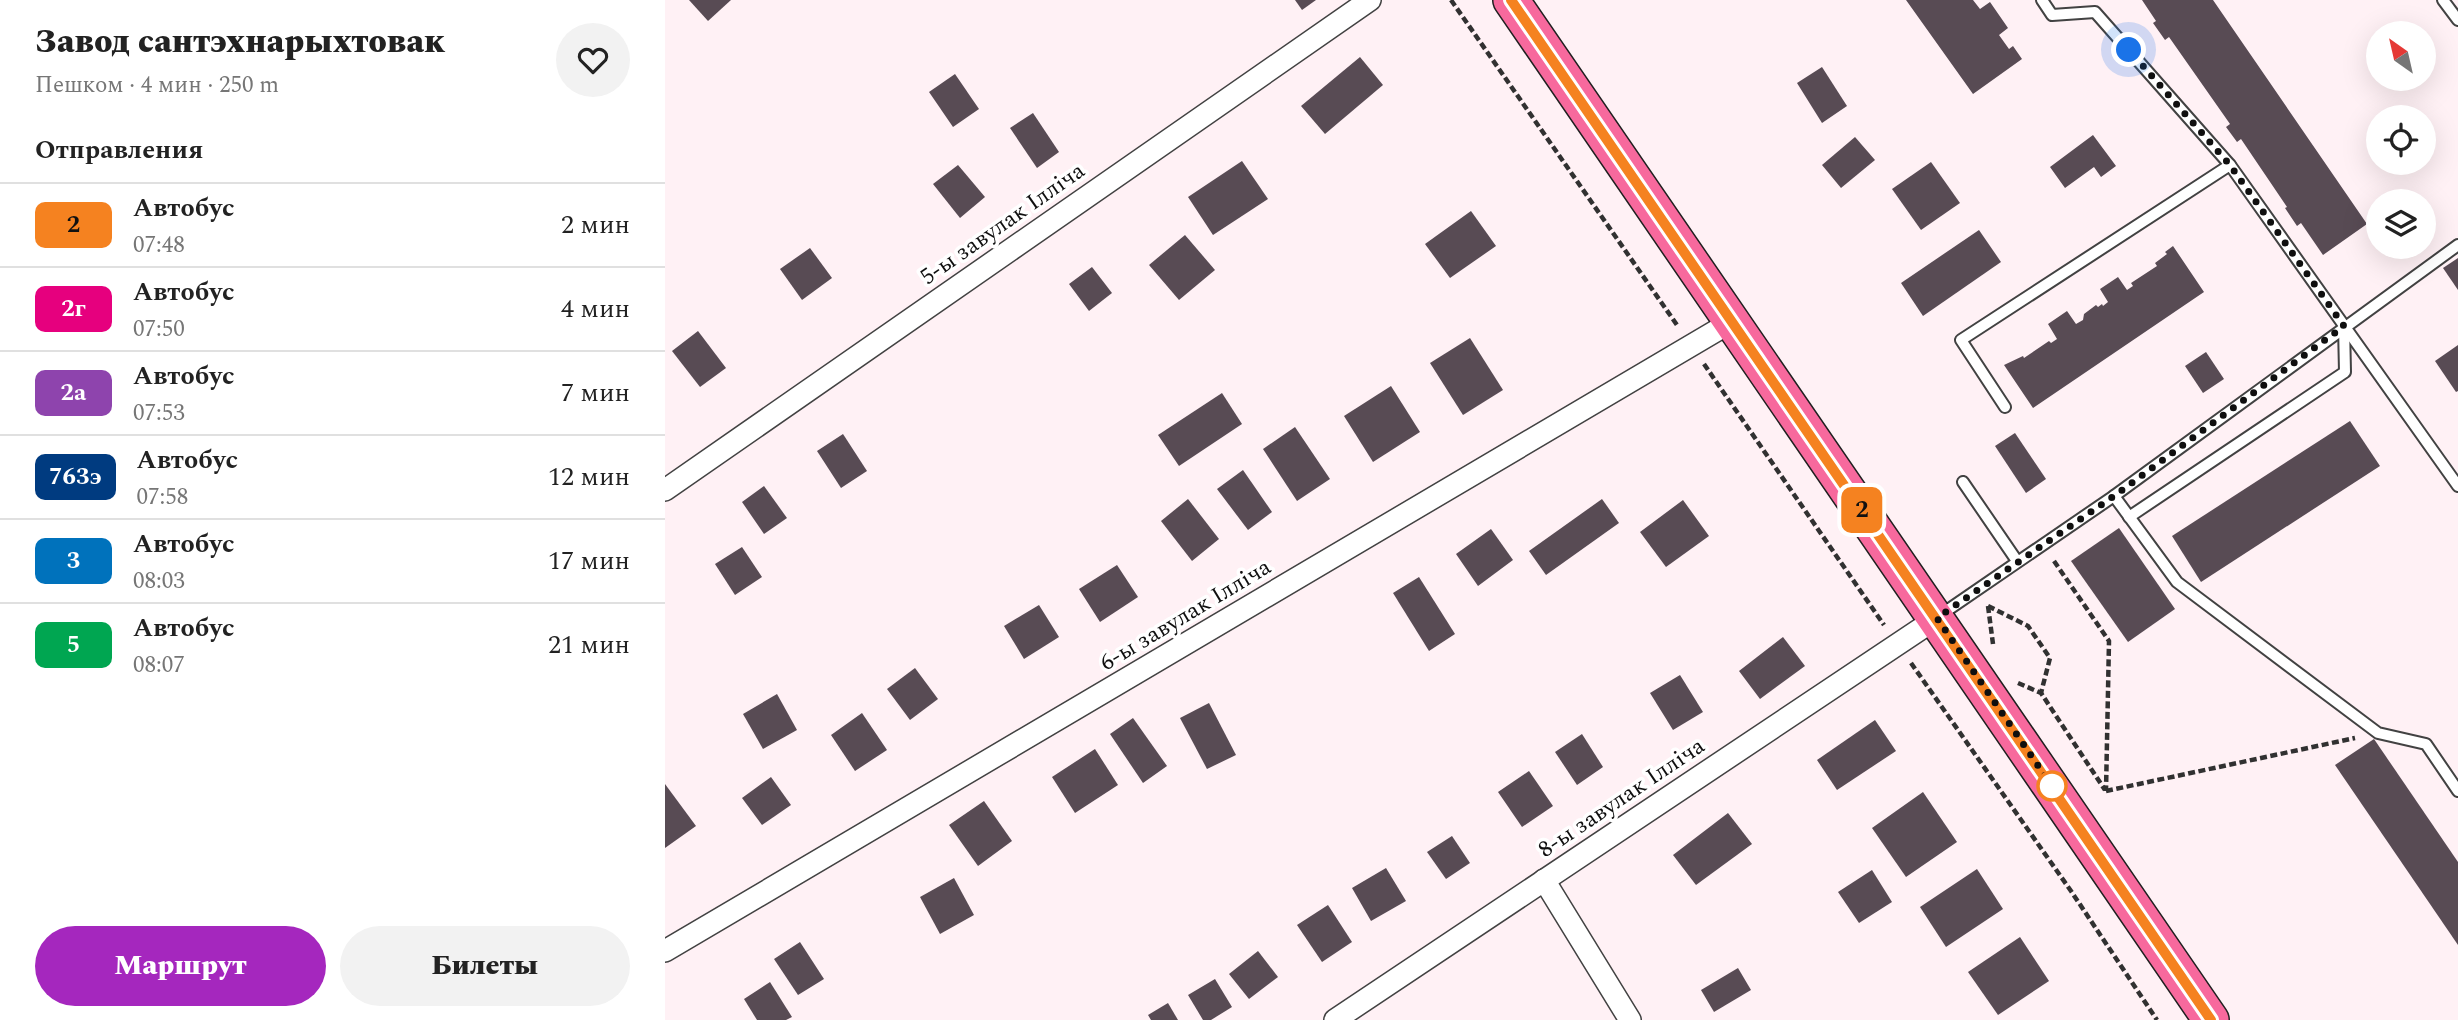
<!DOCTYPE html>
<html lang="ru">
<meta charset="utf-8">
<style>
body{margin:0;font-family:Spectral,serif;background:#f2f2f2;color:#222;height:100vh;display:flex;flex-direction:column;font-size:26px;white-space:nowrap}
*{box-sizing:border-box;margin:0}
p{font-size:23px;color:#767676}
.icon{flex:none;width:38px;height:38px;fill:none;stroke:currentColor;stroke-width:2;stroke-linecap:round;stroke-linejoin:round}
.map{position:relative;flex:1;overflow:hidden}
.drawer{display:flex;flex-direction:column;background:#fff;width:665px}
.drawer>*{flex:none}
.badge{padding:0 14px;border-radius:10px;font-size:24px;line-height:46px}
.needle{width:46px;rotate:326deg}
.fabs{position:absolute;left:1701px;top:21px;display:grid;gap:14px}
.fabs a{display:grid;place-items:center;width:70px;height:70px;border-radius:50%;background:#fff;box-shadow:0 7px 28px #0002;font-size:35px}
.you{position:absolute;width:35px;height:35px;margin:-18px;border:5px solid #fff;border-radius:50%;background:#1a73e8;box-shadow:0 0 0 10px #1a73e833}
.map>.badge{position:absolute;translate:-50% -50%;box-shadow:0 0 0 4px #fff}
h2{padding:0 35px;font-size:26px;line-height:63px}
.round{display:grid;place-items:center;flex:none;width:74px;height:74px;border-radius:37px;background:#f2f2f2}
.headline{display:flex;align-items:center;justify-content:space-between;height:119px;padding:0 35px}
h1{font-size:33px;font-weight:800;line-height:52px}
.primary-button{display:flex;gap:14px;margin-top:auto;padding:14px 35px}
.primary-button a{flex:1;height:80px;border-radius:42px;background:#a527be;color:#fff;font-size:28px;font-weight:800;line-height:80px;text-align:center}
.primary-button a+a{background:#f2f2f2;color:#222}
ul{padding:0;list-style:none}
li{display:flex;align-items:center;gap:21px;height:84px;padding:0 35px;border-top:2px solid #e0e0e0}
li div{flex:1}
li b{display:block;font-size:26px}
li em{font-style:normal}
li .badge{min-width:77px;font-weight:700;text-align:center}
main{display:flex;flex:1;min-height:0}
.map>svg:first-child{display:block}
.building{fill:#584b54}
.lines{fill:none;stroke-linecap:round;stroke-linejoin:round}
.lane-casing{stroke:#424242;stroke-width:14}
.street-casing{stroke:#424242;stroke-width:24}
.primary-casing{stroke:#202020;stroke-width:38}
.path{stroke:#313131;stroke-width:4.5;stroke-dasharray:7 3.5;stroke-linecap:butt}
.lane{stroke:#fff;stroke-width:10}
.street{stroke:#fff;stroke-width:21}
.primary{stroke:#f7699d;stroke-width:35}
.line-casing{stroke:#fff;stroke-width:16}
.line{stroke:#f58220;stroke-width:10}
.walk{stroke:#0f0f0f;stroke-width:7;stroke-dasharray:0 12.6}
.stop-dot{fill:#fff;stroke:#f58220;stroke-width:3.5}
.labels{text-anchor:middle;stroke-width:7;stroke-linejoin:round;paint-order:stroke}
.street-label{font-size:23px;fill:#0f0f0f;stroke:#fff}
</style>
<main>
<section class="drawer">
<div class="headline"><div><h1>Завод сантэхнарыхтовак</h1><p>Пешком · 4 мин · 250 m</p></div><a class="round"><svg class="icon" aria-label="heart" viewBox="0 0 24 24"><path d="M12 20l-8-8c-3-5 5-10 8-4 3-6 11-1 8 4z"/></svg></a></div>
<h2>Отправления</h2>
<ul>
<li><span class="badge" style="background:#f58220;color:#111">2</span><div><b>Автобус</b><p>07:48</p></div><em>2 мин</em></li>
<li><span class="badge" style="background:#e6007e;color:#fff">2г</span><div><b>Автобус</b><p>07:50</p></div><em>4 мин</em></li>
<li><span class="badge" style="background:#8e44ad;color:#fff">2а</span><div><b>Автобус</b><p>07:53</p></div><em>7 мин</em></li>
<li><span class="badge" style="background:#003b80;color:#fff">763э</span><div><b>Автобус</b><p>07:58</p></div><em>12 мин</em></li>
<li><span class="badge" style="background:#0072bc;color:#fff">3</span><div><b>Автобус</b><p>08:03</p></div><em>17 мин</em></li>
<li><span class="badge" style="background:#00a651;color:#fff">5</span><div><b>Автобус</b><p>08:07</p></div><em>21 мин</em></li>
</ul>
<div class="primary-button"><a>Маршрут</a><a>Билеты</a></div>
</section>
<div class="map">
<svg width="1793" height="1020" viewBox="0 0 1793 1020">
<rect width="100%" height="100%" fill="#fff1f5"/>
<g class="building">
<path d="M24,0h42l-23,21z"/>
<path d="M630,0h21l-14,10z"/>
<path d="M1241,0h67l7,9 10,-7 18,26 -9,7 10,14 4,-3 9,13 -49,35z"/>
<path d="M1477,0h71l154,224 -44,31 -22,-32 -4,3 -12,-18 2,-1 -46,-68 -4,3 -11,-15 4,-3 -61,-87 -4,3 -12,-17 3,-2z"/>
<path d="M695,57l23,28 -58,49 -24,-28z"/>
<path d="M1157,67l25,39 -25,17 -25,-40z"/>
<path d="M290,74l24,35 -26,18 -24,-35z"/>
<path d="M368,113l26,39 -22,16 -27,-40z"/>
<path d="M1428,135l23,31 -15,11 -7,-10 -29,21 -15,-21z"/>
<path d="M1190,137l20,23 -34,28 -19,-23z"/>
<path d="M577,161l26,38 -55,36 -25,-38z"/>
<path d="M1266,162l29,41 -39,27 -29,-41z"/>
<path d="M293,165l27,32 -25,21 -27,-34z"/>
<path d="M806,211l25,35 -46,32 -25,-34z"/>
<path d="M1314,230l22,32 -78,54 -22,-33z"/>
<path d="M520,235l30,35 -36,30 -30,-35z"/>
<path d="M1508,246l31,46 -171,116 -29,-43 19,-9 1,2 25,-17 2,2 6,-4 -9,-15 19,-13 9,13 7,-4 1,-6 12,-9 2,2 4,-3 1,2 5,-4 -8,-13 18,-12 9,13 6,-4 -2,-3 26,-17 -2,-3 12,-9 -2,-2z"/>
<path d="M145,248l22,30 -30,22 -22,-31z"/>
<path d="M1793,258v32l-15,-22z"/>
<path d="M427,267l20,26 -23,18 -20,-27z"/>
<path d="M33,331l28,37 -26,19 -28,-36z"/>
<path d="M805,338l33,52 -40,25 -33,-52z"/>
<path d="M1793,345v46l-2,1 -21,-31z"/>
<path d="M1541,352l18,27 -21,14 -18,-27z"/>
<path d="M726,386l29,46 -47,30 -29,-46z"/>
<path d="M557,393l20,31 -63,42 -21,-31z"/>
<path d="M1685,421l30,45 -179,116 -29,-46z"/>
<path d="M630,427l35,52 -33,22 -34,-52z"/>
<path d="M1350,433l31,46 -20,14 -31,-47z"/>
<path d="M178,434l24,37 -26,17 -24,-37z"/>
<path d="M578,470l29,42 -24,18 -31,-41z"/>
<path d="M99,486l23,32 -23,16 -22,-32z"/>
<path d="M523,499l31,40 -27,22 -31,-40z"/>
<path d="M937,499l17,24 -73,52 -17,-24z"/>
<path d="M1018,500l26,36 -43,31 -26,-35z"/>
<path d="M1454,528l56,81 -47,33 -57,-81z"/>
<path d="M826,529l22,31 -35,26 -22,-32z"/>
<path d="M77,547l20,30 -27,18 -20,-31z"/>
<path d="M452,565l21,32 -38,25 -21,-33z"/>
<path d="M754,577l36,57 -26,17 -36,-58z"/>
<path d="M374,605l20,32 -35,22 -20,-33z"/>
<path d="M1118,637l22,29 -45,33 -21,-28z"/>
<path d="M250,668l23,31 -28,21 -23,-31z"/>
<path d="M1015,675l23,37 -30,18 -23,-37z"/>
<path d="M112,694l20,36 -34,19 -20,-35z"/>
<path d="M544,703l27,52 -29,14 -27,-51z"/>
<path d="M197,713l25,37 -32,21 -24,-36z"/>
<path d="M468,718l34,48 -24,17 -33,-49z"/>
<path d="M1210,720l21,31 -59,39 -20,-30z"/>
<path d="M917,734l21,33 -26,18 -22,-33z"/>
<path d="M1709,739l84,123v83l-123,-180z"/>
<path d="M430,749l23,36 -43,28 -23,-36z"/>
<path d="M864,771l24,35 -31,21 -24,-35z"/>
<path d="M106,777l20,28 -29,20 -20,-27z"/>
<path d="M0,784l31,42 -31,22z"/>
<path d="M1258,792l34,50 -51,35 -34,-49z"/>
<path d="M319,801l28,40 -34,25 -29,-41z"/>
<path d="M1063,813l24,31 -56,41 -23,-30z"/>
<path d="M787,836l18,27 -24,16 -19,-27z"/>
<path d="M721,868l20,33 -35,20 -19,-33z"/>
<path d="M1312,869l26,40 -57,38 -26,-40z"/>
<path d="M1207,870l20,32 -33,21 -21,-31z"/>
<path d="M289,878l20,37 -34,19 -20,-37z"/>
<path d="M663,905l24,37 -30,20 -25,-37z"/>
<path d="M1355,937l29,44 -51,34 -30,-43z"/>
<path d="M135,942l24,37 -26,16 -24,-36z"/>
<path d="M593,951l20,26 -29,22 -20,-25z"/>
<path d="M1073,968l13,22 -37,22 -13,-22z"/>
<path d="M550,979l17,28 -21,13h-8l-15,-25z"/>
<path d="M105,982l22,35 -6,3h-29l-13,-21z"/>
<path d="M503,1003l10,17h-27l-3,-5z"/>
</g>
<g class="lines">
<defs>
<g id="lane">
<path d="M1377,0l10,15 43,-3 135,153"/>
<path d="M1778,0l15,20"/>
<path d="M1340,407l-44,-67 269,-175 228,321"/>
<path d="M1298,482l54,79"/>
<path d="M1449,496l63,86 201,151 48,11 32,47"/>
<path d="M1464,517l216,-145 -1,-46"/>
<path d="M1274,616l175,-120 344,-251"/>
</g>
<g id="street">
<path d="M0,490l705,-490"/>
<path d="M879,880l86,140"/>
<path d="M0,951l1066,-629"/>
<path d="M670,1020l602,-402"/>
</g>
<path id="primary" d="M846,0l700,1020"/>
</defs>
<use href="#lane" class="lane-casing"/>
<use href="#street" class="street-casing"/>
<use href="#primary" class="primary-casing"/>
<g class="path">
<path d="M786,0l226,325"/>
<path d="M1039,364l180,261"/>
<path d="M1389,561l55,80 -3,150"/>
<path d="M1323,606l5,38"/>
<path d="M1323,606l40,20 22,32 -9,35"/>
<path d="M1246,663l160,228 86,129"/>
<path d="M1353,683l23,10 64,97"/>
<path d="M1441,791l249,-53"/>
</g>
<use href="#lane" class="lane"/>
<use href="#street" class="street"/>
<use href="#primary" class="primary"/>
</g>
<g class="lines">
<defs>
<path id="line" d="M846,0l700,1020"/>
</defs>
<use href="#line" class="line-casing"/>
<use href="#line" class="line"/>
<path class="walk" d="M1387,786l-115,-168 177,-122 230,-170 -114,-161 -101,-115"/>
</g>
<circle class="stop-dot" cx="1387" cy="786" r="14"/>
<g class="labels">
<g class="street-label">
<text transform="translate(337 223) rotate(-35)" y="8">5-ы завулак Ілліча</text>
<text transform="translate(520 614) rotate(-31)" y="8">6-ы завулак Ілліча</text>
<text transform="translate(956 797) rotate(-34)" y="8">8-ы завулак Ілліча</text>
</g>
</g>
</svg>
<div class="fabs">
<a><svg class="needle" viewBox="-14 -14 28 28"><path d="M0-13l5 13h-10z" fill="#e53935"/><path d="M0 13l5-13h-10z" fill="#767676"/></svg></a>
<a><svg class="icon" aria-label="locate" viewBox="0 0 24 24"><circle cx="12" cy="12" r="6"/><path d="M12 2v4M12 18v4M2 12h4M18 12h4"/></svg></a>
<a><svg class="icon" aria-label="layers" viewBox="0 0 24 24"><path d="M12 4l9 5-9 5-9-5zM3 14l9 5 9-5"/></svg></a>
</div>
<div class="you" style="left:1464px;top:50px"></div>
<b class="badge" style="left:1197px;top:510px;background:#f58220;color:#111">2</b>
</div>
</main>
